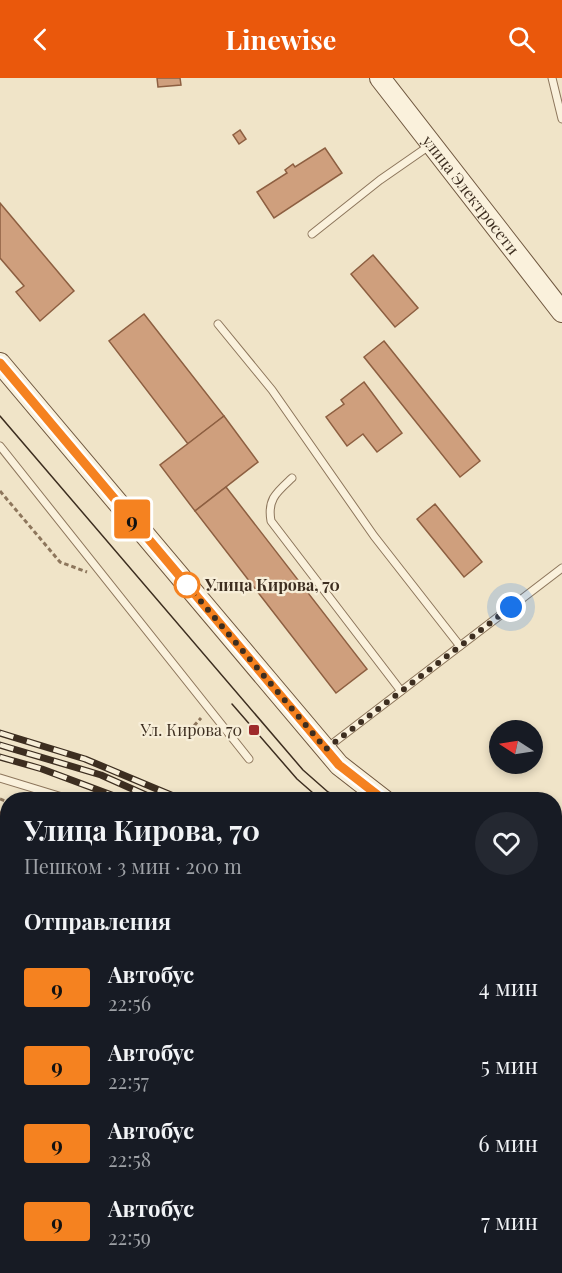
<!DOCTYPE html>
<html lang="ru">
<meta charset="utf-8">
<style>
body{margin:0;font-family:"Playfair Display",serif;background:#242831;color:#f1f3f6;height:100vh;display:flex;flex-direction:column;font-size:22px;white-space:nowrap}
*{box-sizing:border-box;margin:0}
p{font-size:20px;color:#9ea1a6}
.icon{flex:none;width:33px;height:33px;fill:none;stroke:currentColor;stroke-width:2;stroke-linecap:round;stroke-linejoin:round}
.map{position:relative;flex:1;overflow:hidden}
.side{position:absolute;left:0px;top:714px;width:562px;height:482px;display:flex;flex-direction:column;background:#171b24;border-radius:24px 24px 0 0;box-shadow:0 3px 9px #0003}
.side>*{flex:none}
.badge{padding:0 12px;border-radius:4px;font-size:21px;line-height:39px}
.needle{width:39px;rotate:282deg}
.controls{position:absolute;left:489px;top:642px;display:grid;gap:12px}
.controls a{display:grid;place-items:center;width:54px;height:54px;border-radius:50%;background:#171b24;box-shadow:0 3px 9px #0003;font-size:30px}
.you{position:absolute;width:30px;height:30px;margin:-15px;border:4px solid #fff;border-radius:50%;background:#1a73e8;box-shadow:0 0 0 9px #1a73e833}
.map>.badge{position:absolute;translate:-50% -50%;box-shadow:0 0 0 3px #fff}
h2{padding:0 24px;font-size:22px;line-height:54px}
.round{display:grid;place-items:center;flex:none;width:63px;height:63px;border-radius:32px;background:#242831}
.headline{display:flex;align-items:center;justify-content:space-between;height:102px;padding:0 24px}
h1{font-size:28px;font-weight:700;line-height:45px}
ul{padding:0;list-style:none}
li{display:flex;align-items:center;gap:18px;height:78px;padding:0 24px}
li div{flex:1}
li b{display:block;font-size:22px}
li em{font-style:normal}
li .badge{min-width:66px;font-weight:700;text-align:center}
header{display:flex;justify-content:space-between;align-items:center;height:78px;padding:0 24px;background:#ea580c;color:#fff;font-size:27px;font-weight:700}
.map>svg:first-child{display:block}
.building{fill:#cf9f7d;stroke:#8d5f41;stroke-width:1.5}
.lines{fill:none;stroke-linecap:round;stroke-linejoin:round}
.lane-casing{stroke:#8d765c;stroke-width:9}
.secondary-casing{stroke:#6f573f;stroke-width:22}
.path{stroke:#8d765c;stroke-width:3;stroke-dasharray:4.5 3;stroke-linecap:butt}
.lane{stroke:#faf1dc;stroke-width:7}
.secondary{stroke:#faf1dc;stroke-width:20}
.tram{stroke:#3d2e20;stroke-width:1.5}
.rail-casing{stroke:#3d2e20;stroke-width:7}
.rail{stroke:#f7eed8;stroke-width:4.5;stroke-dasharray:14;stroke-linecap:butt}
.line-casing{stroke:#fff;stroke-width:14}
.line{stroke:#f58220;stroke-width:9}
.walk{stroke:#3d2e20;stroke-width:6;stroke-dasharray:0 10.8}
.stop-dot{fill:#fff;stroke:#f58220;stroke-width:3}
.poi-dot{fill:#9e2a2b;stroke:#f7eed8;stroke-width:2}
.labels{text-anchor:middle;stroke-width:4.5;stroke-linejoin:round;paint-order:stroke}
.street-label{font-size:16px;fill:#3d2e20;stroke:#f7eed8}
.stop-label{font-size:16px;font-weight:bold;fill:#3d2e20;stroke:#f7eed8;text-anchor:start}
.poi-label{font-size:16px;fill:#3d2e20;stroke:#f7eed8;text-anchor:end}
</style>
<header><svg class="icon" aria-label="back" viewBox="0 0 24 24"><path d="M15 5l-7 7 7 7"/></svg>Linewise<svg class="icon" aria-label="search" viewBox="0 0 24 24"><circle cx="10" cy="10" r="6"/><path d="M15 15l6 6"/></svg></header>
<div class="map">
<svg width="562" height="1195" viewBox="0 0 562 1195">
<rect width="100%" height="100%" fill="#f0e4c8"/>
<g class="building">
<path d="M157,0h23l1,7 -23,2z"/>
<path d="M240,52l6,9 -7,5 -6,-9z"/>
<path d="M325,70l17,25 -68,45 -17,-26 30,-19 -2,-3 8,-6 2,3z"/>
<path d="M0,125l74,88 -34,30 -24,-29 8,-6 -24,-28z"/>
<path d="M373,177l45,53 -23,19 -44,-53z"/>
<path d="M144,236l80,102 -36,28 -79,-103z"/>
<path d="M384,263l96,120 -20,16 -96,-120z"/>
<path d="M364,304l38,51 -25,19 -14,-18 -16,12 -21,-29 18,-13 -3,-4z"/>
<path d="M224,338l34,46 -63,49 -35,-46z"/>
<path d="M226,409l141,182 -31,24 -141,-182z"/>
<path d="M435,426l47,58 -18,15 -47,-58z"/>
<path d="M0,734l8,3v385l-8,-3z"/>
<path d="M555,984l7,4v207h-394l-15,-7h402z"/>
</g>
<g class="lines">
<defs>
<g id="lane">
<path d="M552,0l10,41"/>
<path d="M312,156l68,-54 49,-34"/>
<path d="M218,246l54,66 102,146 86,110"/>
<path d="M0,368l249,313"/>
<path d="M292,400c-15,14 -25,21 -21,43l130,170"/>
<path d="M328,669l234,-179"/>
<path d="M0,700l72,22"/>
<path d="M555,933l7,3"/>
<path d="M0,1157l8,3"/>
<path d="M74,1188l16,7"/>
</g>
<g id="secondary">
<path id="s1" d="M380,0l182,234"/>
<path d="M0,285l339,402 45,35"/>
<path d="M555,801l7,3"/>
</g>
</defs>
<use href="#lane" class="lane-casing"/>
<use href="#secondary" class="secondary-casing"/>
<g class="path">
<path d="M0,413l60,71 27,10"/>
<path d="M184,659l17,-19"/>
<path d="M0,721l8,3"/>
<path d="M555,743l7,3"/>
</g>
<use href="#lane" class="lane"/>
<use href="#secondary" class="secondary"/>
<g class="tram">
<path d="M0,338l303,354 25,22 16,8"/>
<path d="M232,626l65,75 24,21"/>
<path d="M555,819l7,3"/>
<path d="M555,832l7,3"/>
</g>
<defs>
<g id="rail">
<path d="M0,655l85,26 98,41"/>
<path d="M0,667l101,30 56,25"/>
<path d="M0,679l42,12 83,31"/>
<path d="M555,889l7,3"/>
<path d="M555,903l7,3"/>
<path d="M555,917l7,4"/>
<path d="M0,1134l8,4"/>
<path d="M107,1188l9,7"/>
</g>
</defs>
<use href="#rail" class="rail-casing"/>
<use href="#rail" class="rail"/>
</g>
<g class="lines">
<defs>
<path id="line" d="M0,285l339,402 45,35"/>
</defs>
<use href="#line" class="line-casing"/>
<use href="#line" class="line"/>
<path class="walk" d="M187,507l139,164 185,-142"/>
</g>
<circle class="stop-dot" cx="187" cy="507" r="12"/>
<rect class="poi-dot" x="248" y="646" width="12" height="12" rx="3"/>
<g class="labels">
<g class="street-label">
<text dy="6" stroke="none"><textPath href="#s1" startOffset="148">улица Электросети</textPath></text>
</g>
<g class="stop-label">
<text x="205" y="513">Улица Кирова, 70</text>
</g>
<g class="poi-label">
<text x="242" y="658">Ул. Кирова 70</text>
</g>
</g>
</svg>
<div class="controls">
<a><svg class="needle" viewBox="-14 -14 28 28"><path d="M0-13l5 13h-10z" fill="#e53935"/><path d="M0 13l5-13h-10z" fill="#9ea1a6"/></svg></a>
</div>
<div class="you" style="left:511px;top:529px"></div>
<b class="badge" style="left:132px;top:441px;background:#f58220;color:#111">9</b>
<section class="side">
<div class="headline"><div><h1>Улица Кирова, 70</h1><p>Пешком · 3 мин · 200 m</p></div><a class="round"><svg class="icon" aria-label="heart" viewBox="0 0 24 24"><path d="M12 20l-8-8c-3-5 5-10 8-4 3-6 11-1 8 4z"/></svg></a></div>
<h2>Отправления</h2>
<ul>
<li><span class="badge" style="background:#f58220;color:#111">9</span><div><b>Автобус</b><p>22:56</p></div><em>4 мин</em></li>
<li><span class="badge" style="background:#f58220;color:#111">9</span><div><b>Автобус</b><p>22:57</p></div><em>5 мин</em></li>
<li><span class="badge" style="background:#f58220;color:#111">9</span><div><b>Автобус</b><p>22:58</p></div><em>6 мин</em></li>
<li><span class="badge" style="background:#f58220;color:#111">9</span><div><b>Автобус</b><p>22:59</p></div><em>7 мин</em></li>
</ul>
</section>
</div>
